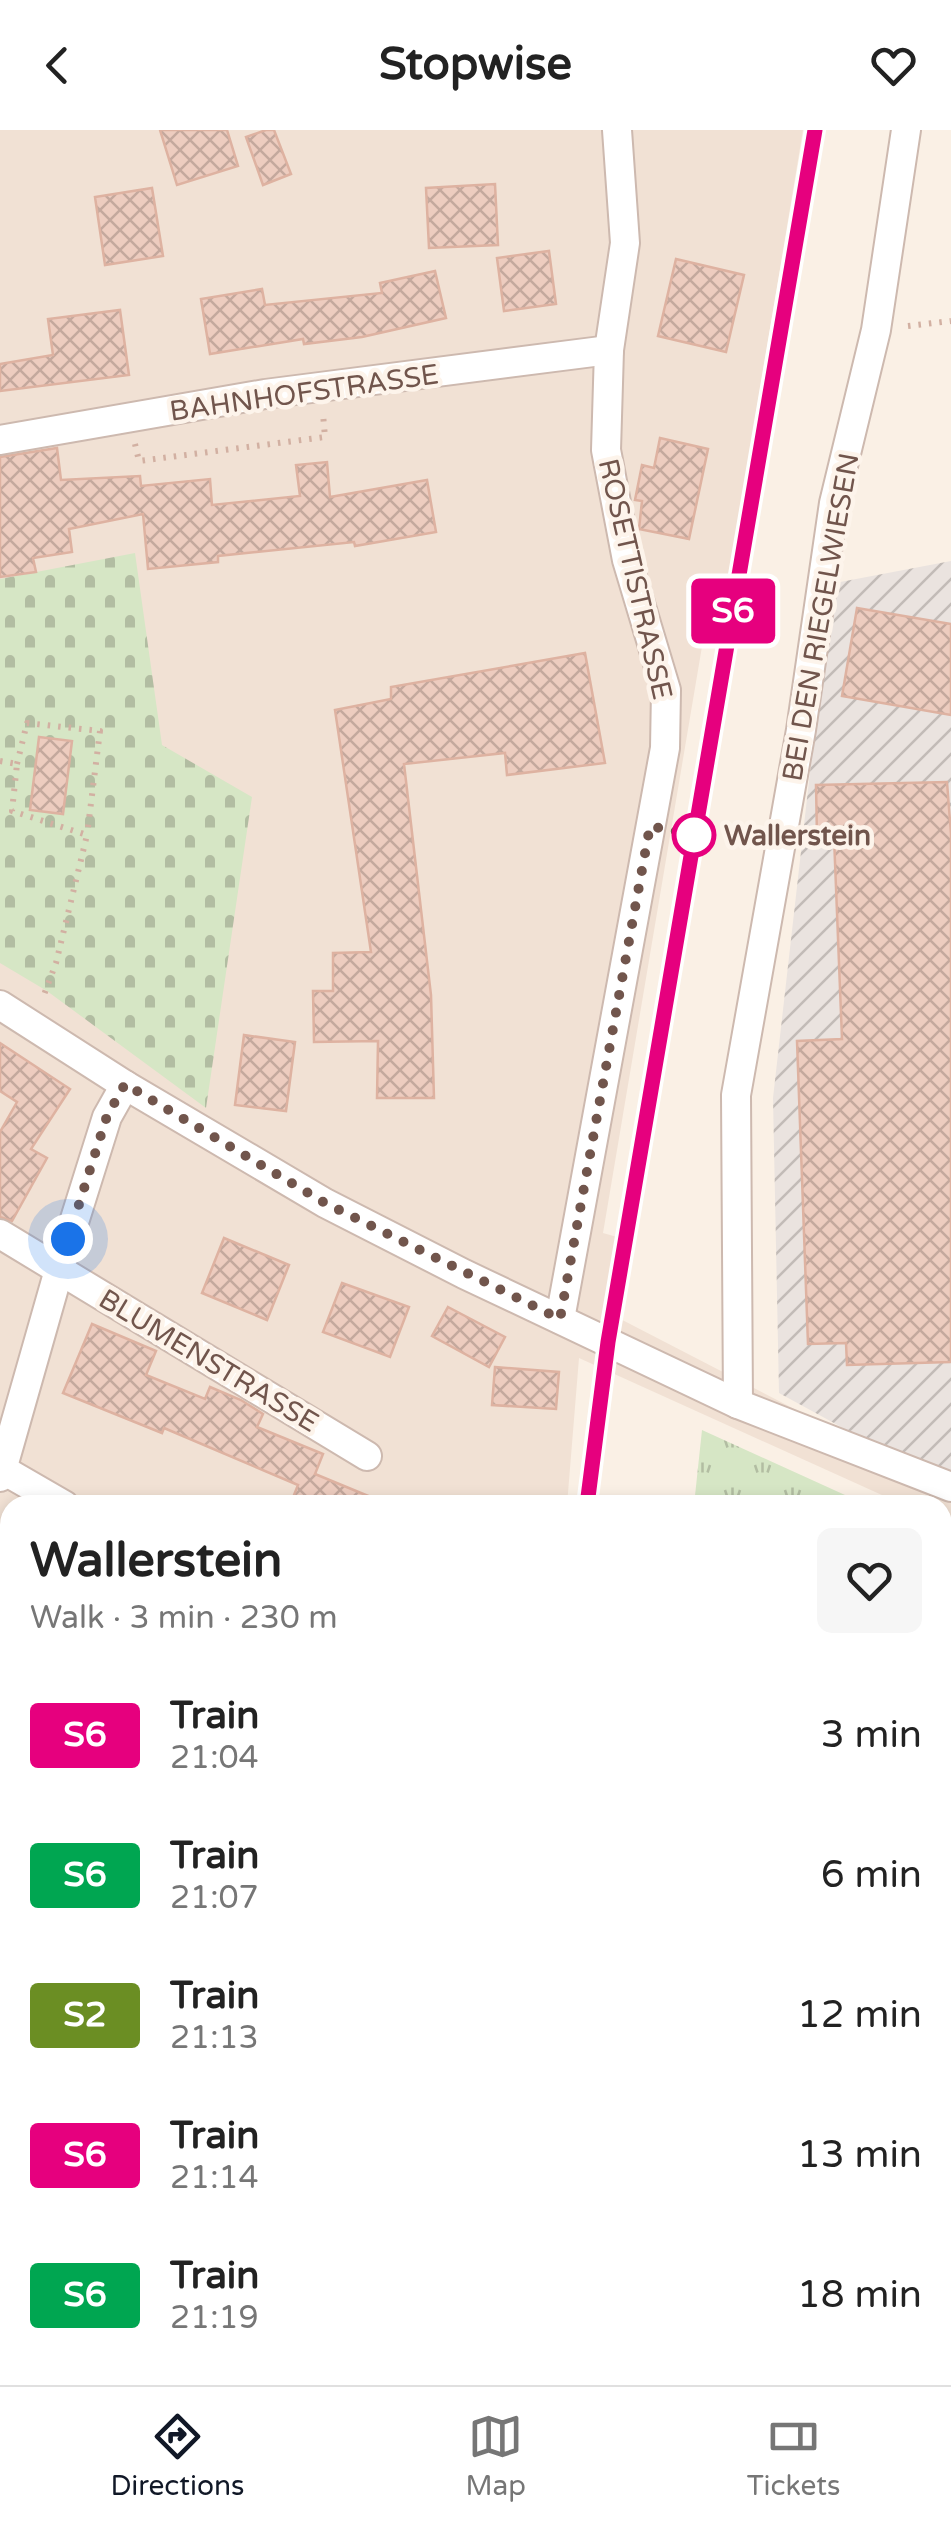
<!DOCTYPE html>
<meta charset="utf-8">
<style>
body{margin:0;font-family:"Varela Round",sans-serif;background:#f6f6f6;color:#222;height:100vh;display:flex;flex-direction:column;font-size:38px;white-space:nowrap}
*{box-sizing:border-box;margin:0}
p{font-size:32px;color:#767676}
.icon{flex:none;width:55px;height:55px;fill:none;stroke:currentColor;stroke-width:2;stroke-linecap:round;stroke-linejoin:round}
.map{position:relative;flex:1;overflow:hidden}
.drawer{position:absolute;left:0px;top:1365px;width:952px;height:890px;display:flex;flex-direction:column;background:#fff;border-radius:30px 30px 0 0;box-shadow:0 5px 15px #0003}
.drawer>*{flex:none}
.badge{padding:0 20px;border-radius:8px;font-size:35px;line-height:65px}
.you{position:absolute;width:50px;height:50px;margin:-25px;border:8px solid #fff;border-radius:50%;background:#1a73e8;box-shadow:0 0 0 15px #1a73e833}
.map>.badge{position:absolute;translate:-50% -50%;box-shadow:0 0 0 5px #fff}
.round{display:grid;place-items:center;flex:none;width:105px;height:105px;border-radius:15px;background:#f6f6f6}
.head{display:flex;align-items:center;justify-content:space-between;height:170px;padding:0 30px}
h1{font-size:48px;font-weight:700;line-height:75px}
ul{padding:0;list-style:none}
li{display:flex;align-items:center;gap:30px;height:140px;padding:0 30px}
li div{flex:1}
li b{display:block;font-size:38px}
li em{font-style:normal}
li .badge{min-width:110px;font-weight:700;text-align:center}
header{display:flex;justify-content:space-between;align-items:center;height:130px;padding:0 30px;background:#fff;font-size:45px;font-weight:700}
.tab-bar{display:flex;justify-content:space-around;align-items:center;height:140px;border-top:2px solid #e0e0e0;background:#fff;font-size:28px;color:#767676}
.tab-bar a{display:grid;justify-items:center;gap:5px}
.tab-bar .active{color:#111827}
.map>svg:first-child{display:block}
.residential{fill:#f1e1d4}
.industrial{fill:url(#industrial-furrows)}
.grass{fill:url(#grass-tufts)}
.cemetery{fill:url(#cemetery-stones)}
.building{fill:url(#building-cross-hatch);stroke:#deb2a1;stroke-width:2.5}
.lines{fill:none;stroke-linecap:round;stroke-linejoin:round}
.minor-casing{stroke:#cdb9af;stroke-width:32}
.path{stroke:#d2b0a2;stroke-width:6;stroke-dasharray:2.5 8;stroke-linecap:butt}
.minor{stroke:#fff;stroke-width:28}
.rail{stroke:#b1a4c2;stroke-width:8;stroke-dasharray:15 10;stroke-linecap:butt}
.line-casing{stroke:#fff;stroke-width:22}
.line{stroke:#e6007e;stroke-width:15}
.walk{stroke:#71554c;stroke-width:10;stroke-dasharray:0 18}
.stop-dot{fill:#fff;stroke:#e6007e;stroke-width:5}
.labels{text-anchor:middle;stroke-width:9;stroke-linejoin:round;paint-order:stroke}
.street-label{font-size:28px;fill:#71554c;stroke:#fdf4eb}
.stop-label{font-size:28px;font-weight:bold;fill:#71554c;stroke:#fdf4eb;text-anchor:start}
</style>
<header><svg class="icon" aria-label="back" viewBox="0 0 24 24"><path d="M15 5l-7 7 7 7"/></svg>Stopwise<svg class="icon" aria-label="heart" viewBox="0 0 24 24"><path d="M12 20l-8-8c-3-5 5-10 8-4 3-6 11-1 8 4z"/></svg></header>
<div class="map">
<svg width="951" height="2255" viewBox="0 0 951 2255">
<defs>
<pattern id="industrial-furrows" width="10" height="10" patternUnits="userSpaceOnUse" patternTransform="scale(2.5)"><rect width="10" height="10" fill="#eae3df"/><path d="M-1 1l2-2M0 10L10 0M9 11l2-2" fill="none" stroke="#c2bbb7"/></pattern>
<pattern id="grass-tufts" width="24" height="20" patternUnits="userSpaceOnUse" patternTransform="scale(2.5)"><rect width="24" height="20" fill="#d6e6c5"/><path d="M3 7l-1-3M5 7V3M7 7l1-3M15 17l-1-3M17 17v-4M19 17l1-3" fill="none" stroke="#b2bda2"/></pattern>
<pattern id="cemetery-stones" width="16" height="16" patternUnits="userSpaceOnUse" patternTransform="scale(2.5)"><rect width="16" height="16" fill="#d6e6c5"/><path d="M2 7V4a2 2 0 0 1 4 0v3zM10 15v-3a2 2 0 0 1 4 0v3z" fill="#b2bda2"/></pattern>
<pattern id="building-cross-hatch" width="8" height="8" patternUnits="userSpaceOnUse" patternTransform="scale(2.5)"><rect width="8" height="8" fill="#edccbf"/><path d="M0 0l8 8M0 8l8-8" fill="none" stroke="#c4a89d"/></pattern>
</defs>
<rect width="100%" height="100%" fill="#faf0e5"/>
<path class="residential" d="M0,0h803l-79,476 -15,-1 -106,628 14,4 -14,73 348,180v416l-9,-1v-400h-38l-325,-147 -12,147h-557v545l-10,-5z"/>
<path class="industrial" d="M951,431v926l-172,-94 -6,-295 41,-361 21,-154z"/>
<g class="grass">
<path d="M702,1300l165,75h-173z"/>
<path d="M688,2245h111l-1,10h-108z"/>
</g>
<path class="cemetery" d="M135,423l27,192 90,52 -46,311 -159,-117 -47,-28v-384z"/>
<g class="building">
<path d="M160,0h67l11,36 -61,19z"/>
<path d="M266,0h8l17,44 -28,11 -17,-48z"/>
<path d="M495,54l3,61 -69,3 -3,-60z"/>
<path d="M152,58l11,68 -58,9 -10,-68z"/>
<path d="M549,121l7,53 -52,7 -7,-53z"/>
<path d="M676,129l68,16 -18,77 -68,-16z"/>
<path d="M435,141l11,47 -84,19 -58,7 -1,-5 -93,15 -9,-55 61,-10 3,16 117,-12 -2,-10z"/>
<path d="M120,180l9,65 -129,16v-27l53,-9 -5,-36z"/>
<path d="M660,308l48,11 -19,90 -50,-10 3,-28 -7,-1 7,-35 12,3z"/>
<path d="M57,318l4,32 79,-4 1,10 69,-7 2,26 88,-9 -4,-31 31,-3 3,35 97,-17 9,52 -81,14 -1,-4 -136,14v6l-70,7 -5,-55 -74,15 3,23 -39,6 3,14 -36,5v-120z"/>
<path d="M857,478l94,16v91l-109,-19z"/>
<path d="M585,523l20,110 -98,12 -2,-22 -101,11 27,231 3,103h-57l1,-57 -64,1 -1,-51h20v-38l38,-1 -36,-242 56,-11v-12z"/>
<path d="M39,607l33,4 -9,73 -33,-4z"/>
<path d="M947,652l4,52v528l-104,3 -1,-22 -38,1 -11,-303 45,-2 -8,-202h-17l-1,-52z"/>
<path d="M244,905l51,7 -9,69 -51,-6z"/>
<path d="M0,913l70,46 -39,60 16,9 -35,63 -12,-4v-85l17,-30 -17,-11z"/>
<path d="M224,1108l65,27 -22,55 -65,-27z"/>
<path d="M342,1153l67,24 -19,50 -67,-25z"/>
<path d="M448,1177l57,30 -16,30 -57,-31z"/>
<path d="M92,1194l64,27 -10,24 59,24 5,-12 31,13 22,14 -6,13 66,27 -8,20 75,31h-100l8,-20 -134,-57 -2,5 -99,-40z"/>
<path d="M495,1237l64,5 -3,37 -64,-4z"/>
</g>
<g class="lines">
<defs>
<g id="minor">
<path d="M0,310l265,-46 344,-44"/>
<path d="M0,875l125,80 200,118 139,71 274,130 213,83"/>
<path d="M0,1104l367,222"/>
<path d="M560,1189l105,-571 1,-58 -39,-130 -21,-110 3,-100 16,-107 -8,-113"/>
<path d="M738,1274l-2,-309 65,-365 33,-227 42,-173 30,-200"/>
<path d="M0,1338l64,37"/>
<path d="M0,1347l59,-207 48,-153 18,-32"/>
<path d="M0,1724l10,6"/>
</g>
</defs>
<use href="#minor" class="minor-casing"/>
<g class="path">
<path d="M908,196l43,-5"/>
<path d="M135,314l4,17 186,-24 -2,-23"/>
<path d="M0,631l17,3 -5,47 75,24 -31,128 -14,37"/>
<path d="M17,634l10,-41 73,8 -13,104"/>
<path d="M815,2255l2,-10"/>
</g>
<use href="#minor" class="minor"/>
<g class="rail">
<path d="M587,1375l21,-163 207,-1212"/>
<path d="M594,2245l1,10"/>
</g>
</g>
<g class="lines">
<defs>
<path id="line" d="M587,1375l21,-163 207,-1212"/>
</defs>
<use href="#line" class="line-casing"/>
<use href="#line" class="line"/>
<path class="walk" d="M68,1109l39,-123 18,-32 200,119 235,116 90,-493 44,9"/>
</g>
<circle class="stop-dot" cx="694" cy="705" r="20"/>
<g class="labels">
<g class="street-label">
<text transform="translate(304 262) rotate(-8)" y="10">BAHNHOFSTRASSE</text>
<text transform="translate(636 449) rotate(77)" y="10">ROSETTISTRASSE</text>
<text transform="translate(820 487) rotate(-80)" y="10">BEI DEN RIEGELWIESEN</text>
<text transform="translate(209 1230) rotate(31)" y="10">BLUMENSTRASSE</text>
</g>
<g class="stop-label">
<text x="724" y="715">Wallerstein</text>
</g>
</g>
</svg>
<div class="you" style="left:68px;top:1109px"></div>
<b class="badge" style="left:733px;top:481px;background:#e6007e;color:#fff">S6</b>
<section class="drawer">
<div class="head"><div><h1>Wallerstein</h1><p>Walk · 3 min · 230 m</p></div><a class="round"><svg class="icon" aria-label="heart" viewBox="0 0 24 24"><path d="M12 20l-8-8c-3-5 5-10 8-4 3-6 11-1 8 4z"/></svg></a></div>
<ul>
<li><span class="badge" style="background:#e6007e;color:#fff">S6</span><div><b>Train</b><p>21:04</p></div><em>3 min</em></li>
<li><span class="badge" style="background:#00a651;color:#fff">S6</span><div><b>Train</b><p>21:07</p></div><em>6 min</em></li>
<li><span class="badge" style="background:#6b8e23;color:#fff">S2</span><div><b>Train</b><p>21:13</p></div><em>12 min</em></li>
<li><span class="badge" style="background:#e6007e;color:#fff">S6</span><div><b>Train</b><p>21:14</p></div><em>13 min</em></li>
<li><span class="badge" style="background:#00a651;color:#fff">S6</span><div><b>Train</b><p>21:19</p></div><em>18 min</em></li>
</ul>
</section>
</div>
<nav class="tab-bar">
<a class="active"><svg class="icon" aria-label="directions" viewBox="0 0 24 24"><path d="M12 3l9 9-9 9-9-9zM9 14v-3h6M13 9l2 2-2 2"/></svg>Directions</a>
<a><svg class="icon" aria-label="map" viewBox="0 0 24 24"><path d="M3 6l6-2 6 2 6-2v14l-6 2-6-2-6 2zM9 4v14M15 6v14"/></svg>Map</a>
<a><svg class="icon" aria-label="tickets" viewBox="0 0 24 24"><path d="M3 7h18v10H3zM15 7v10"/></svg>Tickets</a>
</nav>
